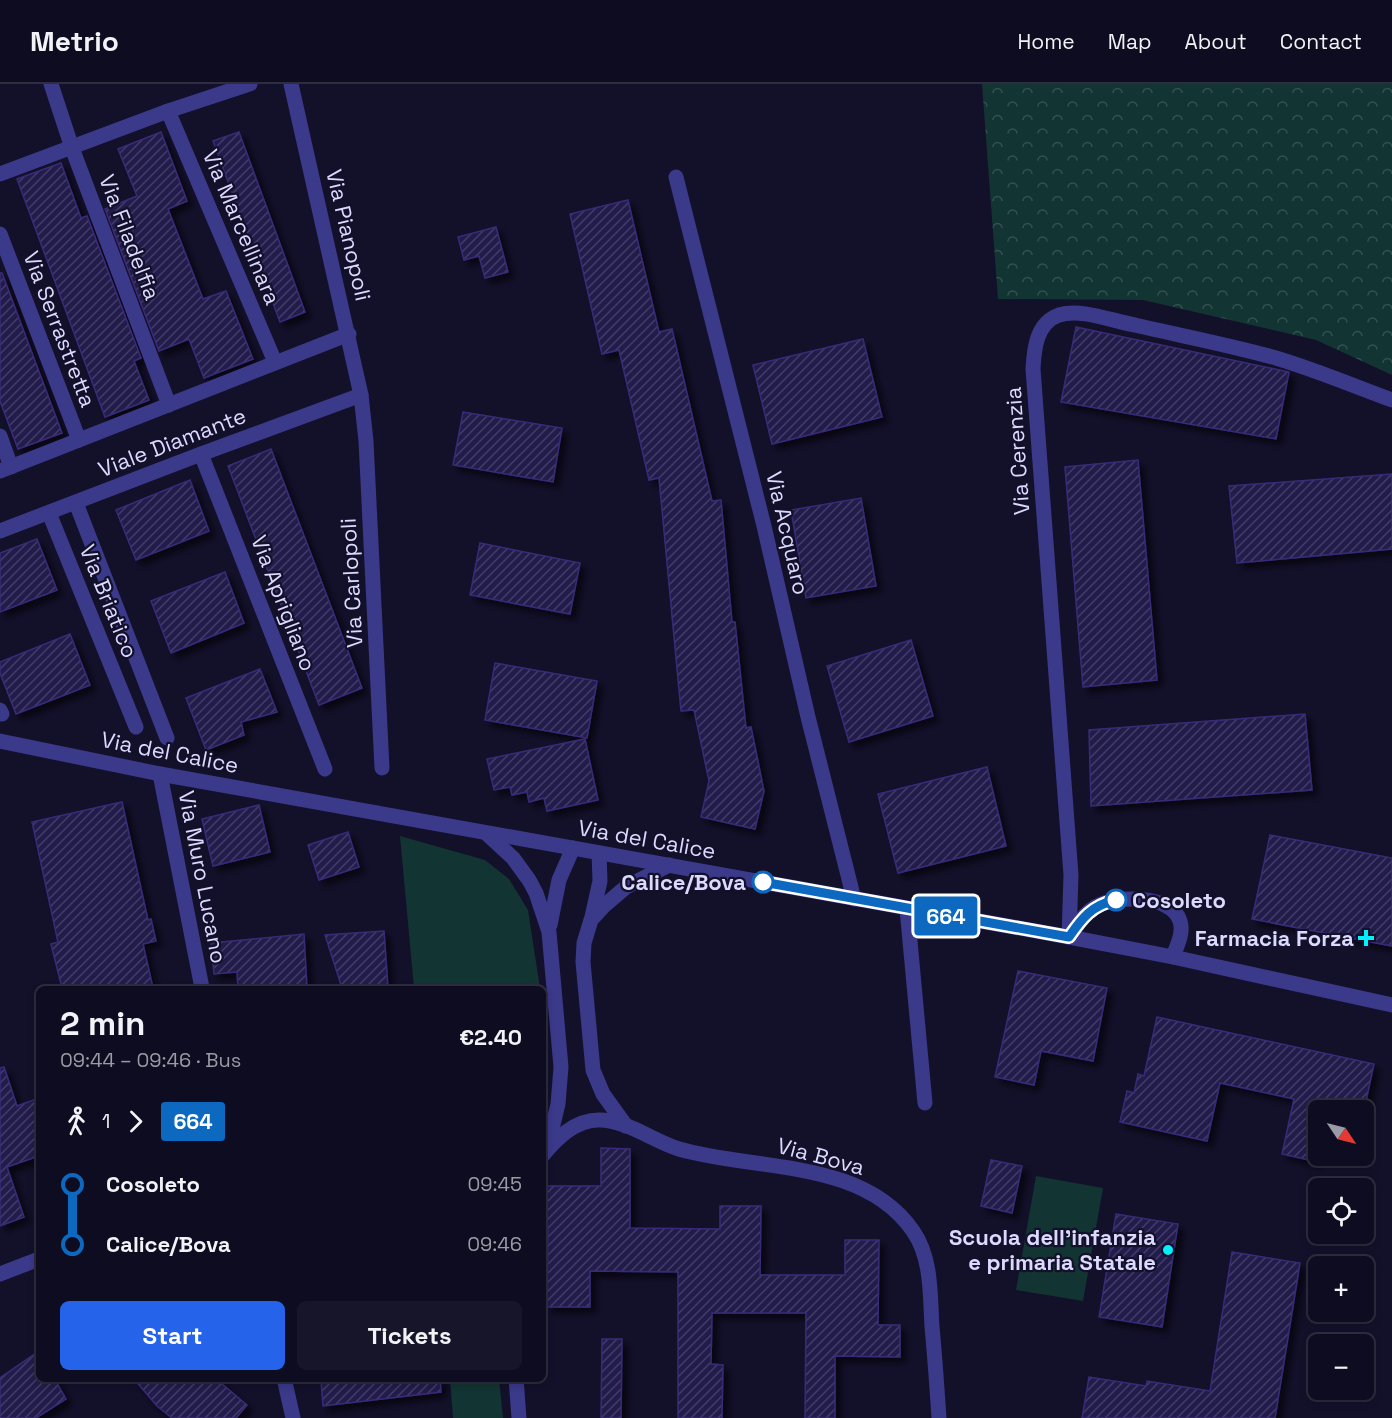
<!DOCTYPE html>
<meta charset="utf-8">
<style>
body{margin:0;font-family:"Space Grotesk",sans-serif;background:#171529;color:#f1f3f6;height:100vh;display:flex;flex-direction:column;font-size:22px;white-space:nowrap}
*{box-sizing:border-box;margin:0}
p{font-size:20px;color:#9b9ba5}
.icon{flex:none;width:33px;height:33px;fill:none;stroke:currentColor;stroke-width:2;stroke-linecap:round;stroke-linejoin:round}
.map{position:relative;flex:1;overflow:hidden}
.side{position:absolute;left:36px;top:902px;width:510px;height:396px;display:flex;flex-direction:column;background:#0e0c20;border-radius:9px;box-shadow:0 3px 9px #0003,0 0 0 2px #2e2c3e}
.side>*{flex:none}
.badge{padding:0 12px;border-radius:4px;font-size:21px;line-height:39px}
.needle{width:39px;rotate:125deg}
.tools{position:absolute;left:1308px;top:1016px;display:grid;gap:12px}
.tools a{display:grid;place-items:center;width:66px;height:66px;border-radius:9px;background:#0e0c20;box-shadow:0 3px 9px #0003,0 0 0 2px #2e2c3e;font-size:30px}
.map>.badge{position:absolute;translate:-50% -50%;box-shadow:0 0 0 3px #fff}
.legs{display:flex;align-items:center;gap:9px;height:66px;padding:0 24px;font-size:20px}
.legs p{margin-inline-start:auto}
.overview{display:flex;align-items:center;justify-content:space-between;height:102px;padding:0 24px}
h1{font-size:33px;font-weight:700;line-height:45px}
.cta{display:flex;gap:12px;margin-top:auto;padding:12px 24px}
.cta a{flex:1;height:69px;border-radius:9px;background:#2563eb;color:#fff;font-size:24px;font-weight:700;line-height:69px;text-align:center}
.cta a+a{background:#171529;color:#f1f3f6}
ul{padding:0 24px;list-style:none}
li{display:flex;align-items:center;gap:21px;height:60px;font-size:22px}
li i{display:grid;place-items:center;width:9px;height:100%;margin:0 8px;background:currentColor}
li i::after{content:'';width:15px;height:15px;margin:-8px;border:4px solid;border-radius:50%;background:#0e0c20}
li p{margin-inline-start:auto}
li:first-child i{background:linear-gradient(#0000 50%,currentColor 0)}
li:last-child i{background:linear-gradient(currentColor 50%,#0000 0)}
header{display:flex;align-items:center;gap:36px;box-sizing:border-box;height:84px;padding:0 30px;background:#0e0c20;border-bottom:2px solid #2e2c3e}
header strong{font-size:28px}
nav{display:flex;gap:33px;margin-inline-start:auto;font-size:21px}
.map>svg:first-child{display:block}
.grass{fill:#123432}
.forest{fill:url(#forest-crowns)}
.building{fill:url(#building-hatch);stroke:#392c78;stroke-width:1.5;filter:url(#shadow)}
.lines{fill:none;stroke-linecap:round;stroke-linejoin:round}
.minor{stroke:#3a398a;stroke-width:15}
.line-1-casing{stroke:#fff;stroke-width:14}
.line-1{stroke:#0c69bf;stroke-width:9}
.stop-1-dot{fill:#fff;stroke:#0c69bf;stroke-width:3}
.poi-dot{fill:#05eeff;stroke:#13102a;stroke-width:2}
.labels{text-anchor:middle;stroke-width:4.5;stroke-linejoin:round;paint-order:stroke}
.street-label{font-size:22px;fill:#dcd9ff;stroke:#13102a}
.stop-label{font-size:22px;font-weight:bold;fill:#dcd9ff;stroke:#13102a;text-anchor:end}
.poi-label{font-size:22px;font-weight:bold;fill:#dcd9ff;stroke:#13102a;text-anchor:end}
</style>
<header>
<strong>Metrio</strong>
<nav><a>Home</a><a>Map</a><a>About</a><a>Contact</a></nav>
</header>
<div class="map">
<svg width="1392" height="1334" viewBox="0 0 1392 1334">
<defs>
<pattern id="forest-crowns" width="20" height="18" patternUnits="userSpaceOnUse" patternTransform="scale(1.5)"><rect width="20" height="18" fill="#123432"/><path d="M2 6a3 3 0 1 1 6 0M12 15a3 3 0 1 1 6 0" fill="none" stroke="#345151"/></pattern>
<pattern id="building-hatch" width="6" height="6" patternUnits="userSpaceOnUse" patternTransform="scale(1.5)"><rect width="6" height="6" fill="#231b4c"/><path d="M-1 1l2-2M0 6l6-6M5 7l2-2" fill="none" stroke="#423c67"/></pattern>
<filter id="shadow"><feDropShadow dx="5.5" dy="5.5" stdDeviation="3" flood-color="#0009"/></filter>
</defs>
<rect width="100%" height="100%" fill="#13102a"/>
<g class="grass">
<path d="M400,752l85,24 24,19 19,31 12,78h-126z"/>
<path d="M1036,1092l67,12 -20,113 -67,-11z"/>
<path d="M450,1295h49l4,39h-50z"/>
</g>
<path class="forest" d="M982,0h410v291l-76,-35 -173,-40 -145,-1z"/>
<g class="building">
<path d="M161,48l26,69 -19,8 35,90 23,-8 27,68 -49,19 -15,-39 -30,12 -54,-142 32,-13 -19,-47z"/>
<path d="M239,48l66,180 -25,10 -67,-181z"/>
<path d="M61,79l20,55 6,-2 54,142 -7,3 15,39 -44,17 -88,-238z"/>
<path d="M628,116l31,132 13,-3 40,172 9,-1 11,122h3l11,106 5,-1 13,64 -9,38 -54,-12 8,-36 -15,-71 -13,1 -22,-233 -10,2 -30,-130 -17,4 -32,-140z"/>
<path d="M496,143l12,45 -23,6 -6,-22 -15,4 -6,-23z"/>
<path d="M0,189h2l60,160 -44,16 -18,-48z"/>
<path d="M1076,243l213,45 -13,67 -215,-37z"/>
<path d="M863,255l19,78 -110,27 -19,-79z"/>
<path d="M463,328l99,16 -9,54 -100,-17z"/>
<path d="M271,365l91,239 -43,17 -91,-239z"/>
<path d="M1138,376l19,220 -74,7 -18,-220z"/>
<path d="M1392,390v75l-155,14 -8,-77z"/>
<path d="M190,396l19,51 -73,29 -20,-50z"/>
<path d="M861,414l15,88 -70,12 -15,-88z"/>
<path d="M37,455l20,51 -57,22v-59z"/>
<path d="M480,459l100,20 -10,51 -100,-19z"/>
<path d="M225,488l19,51 -73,30 -20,-52z"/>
<path d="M70,550l20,51 -74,29 -16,-41v-11z"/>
<path d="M911,556l22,76 -84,26 -22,-76z"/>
<path d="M495,579l102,18 -10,57 -102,-18z"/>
<path d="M260,585l17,43 -36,10 3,13 -38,15 -20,-52z"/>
<path d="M1305,630l7,76 -221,16 -2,-76z"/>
<path d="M585,655l13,61 -51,11 -3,-13 -15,4 -2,-10 -15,3 -2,-8 -16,3 -7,-31z"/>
<path d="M987,683l19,79 -108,27 -20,-79z"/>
<path d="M122,718l26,118 3,-1 5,22 -13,3 10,44h-91l-11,-44 7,-2 -26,-120z"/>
<path d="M259,721l11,47 -57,14 -11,-47z"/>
<path d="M348,748l11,35 -40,13 -11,-35z"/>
<path d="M1270,751l122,23v88l-140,-27z"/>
<path d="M384,847l4,57h-46l-17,-53z"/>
<path d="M304,850l3,54h-69l-1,-16 -23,2 -3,-31z"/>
<path d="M1018,887l89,17 -14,73 -52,-10 -7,34 -39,-8z"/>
<path d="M1157,933l217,47 -10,46h-46v52l-36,-8 12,-55 -74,-16 -13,58 -87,-19 7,-31 7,2 4,-19 6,2z"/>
<path d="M4,983l13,39 22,-8v58l-32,11 17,50 -24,9v-158z"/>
<path d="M601,1064l29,1v79l90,1v-23h41l-1,69h85v-35h34l-1,85h22v32l-65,-1v62h-30l1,-105h-94l-1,51 12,1 -1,53h-44v-146l-88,-1v36h-43l1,-79h-5v-42h58z"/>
<path d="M991,1076l31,6 -10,47 -31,-7z"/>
<path d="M1116,1130l62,10 -16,103 -63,-10z"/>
<path d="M1232,1168l68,11 -25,155h-193l7,-41 57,9 1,-5 63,10z"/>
<path d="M602,1255h20l-1,79h-20z"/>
<path d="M39,1267v27h15l12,21 -30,19h-36v-40z"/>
<path d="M133,1294h82l32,27 -11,13h-64l-15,-12z"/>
<path d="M332,1294h108l1,14 -118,14 -2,-26z"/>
</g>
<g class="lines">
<g class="minor">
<path d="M51,0l21,64 97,257"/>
<path d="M291,0l70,311 5,46 16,327"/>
<path d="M168,27l107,251"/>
<path d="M0,90l168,-63 82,-27"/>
<path d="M676,93l88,349 44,191 46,182"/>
<path d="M0,150l79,206"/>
<path d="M0,352l11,31"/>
<path d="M201,370l124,315"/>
<path d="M0,387l349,-137"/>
<path d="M76,419l91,235"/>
<path d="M49,429l87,214"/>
<path d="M0,447l201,-77 160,-59"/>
<path d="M0,626l2,4"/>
<path d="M0,657l160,33 909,163 104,20 219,48"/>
<path d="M160,690l42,214"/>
<path d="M487,750l26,24 16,22 7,13 13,39 12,135 -3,37 -11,46"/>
<path d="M907,825l18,194"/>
<path d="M592,833l8,-36 -1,-28"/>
<path d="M550,841l9,-45 14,-32"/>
<path d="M1070,851c8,-10 14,-22 25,-28 20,-12 77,-13 85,14 4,12 -3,24 -7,36"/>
<path d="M1069,853l2,-62 -38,-506c1,-19 3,-46 26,-54 22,-7 53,6 76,10 47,11 95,20 141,33 40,12 78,28 116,42"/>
<path d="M626,1042l-23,-32 -10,-24 -10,-108 1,-19 7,-23 14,-15 21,-18 43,-22"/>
<path d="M543,1071c14,-17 32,-35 56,-35 28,0 54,21 80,29 75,22 184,9 234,82 19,27 17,64 19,96 3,31 5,61 7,91"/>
<path d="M0,1190l39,-15"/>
<path d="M284,1294l9,40"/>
<path d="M516,1294l3,40"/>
</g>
</g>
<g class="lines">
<defs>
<path id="line-1" d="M763,798l306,55c13,-19 23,-32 47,-37"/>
</defs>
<use href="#line-1" class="line-1-casing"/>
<use href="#line-1" class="line-1"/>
</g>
<g class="stop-1-dot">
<circle cx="763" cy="798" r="10"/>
<circle cx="1116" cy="816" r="10"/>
</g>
<g class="poi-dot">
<path d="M1363 845h6v6h6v6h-6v6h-6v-6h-6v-6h6z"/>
<circle cx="1168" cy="1166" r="6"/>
</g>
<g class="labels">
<g class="street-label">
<text transform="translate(242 143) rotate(67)" y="8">Via Marcellinara</text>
<text transform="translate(349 151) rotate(77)" y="8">Via Pianopoli</text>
<text transform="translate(130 153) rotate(69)" y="8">Via Filadelfia</text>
<text transform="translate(60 245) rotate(69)" y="8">Via Serrastretta</text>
<text transform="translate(172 358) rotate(-21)" y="8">Viale Diamante</text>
<text transform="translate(1017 367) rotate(-94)" y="8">Via Cerenzia</text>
<text transform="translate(788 449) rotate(77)" y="8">Via Acquaro</text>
<text transform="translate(351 499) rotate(-93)" y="8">Via Carlopoli</text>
<text transform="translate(109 517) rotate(68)" y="8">Via Briatico</text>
<text transform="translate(284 519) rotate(69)" y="8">Via Aprigliano</text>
<text transform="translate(170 668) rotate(11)" y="8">Via del Calice</text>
<text transform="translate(647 755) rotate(10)" y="8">Via del Calice</text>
<text transform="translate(203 793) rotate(79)" y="8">Via Muro Lucano</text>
<text transform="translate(821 1072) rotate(15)" y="8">Via Bova</text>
</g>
<g class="stop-label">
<text x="746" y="806">Calice/Bova</text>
<text x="1132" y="824" text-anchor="start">Cosoleto</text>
</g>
<g class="poi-label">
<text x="1354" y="862">Farmacia Forza</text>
<text x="1156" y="1161">Scuola dell'infanzia<tspan x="1156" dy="25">e primaria Statale</tspan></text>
</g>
</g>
</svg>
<div class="tools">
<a><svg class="needle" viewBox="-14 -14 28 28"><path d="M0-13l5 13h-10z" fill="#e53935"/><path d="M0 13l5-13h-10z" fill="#9b9ba5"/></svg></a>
<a><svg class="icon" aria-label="locate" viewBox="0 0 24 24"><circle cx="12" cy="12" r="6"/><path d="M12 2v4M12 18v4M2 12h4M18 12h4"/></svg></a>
<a>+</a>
<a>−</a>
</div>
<b class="badge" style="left:946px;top:832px;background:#0c69bf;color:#fff">664</b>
<section class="side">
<div class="overview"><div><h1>2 min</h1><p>09:44 – 09:46 · Bus</p></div><b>€2.40</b></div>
<div class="legs"><svg class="icon" aria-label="walk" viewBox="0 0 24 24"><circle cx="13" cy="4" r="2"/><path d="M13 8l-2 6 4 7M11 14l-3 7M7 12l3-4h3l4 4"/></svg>1<svg class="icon" aria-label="forward" viewBox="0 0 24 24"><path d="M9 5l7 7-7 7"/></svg><b class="badge" style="background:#0c69bf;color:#fff">664</b></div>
<ul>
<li><i style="color:#0c69bf"></i><b>Cosoleto</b><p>09:45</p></li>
<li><i style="color:#0c69bf"></i><b>Calice/Bova</b><p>09:46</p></li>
</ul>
<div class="cta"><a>Start</a><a>Tickets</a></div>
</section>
</div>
